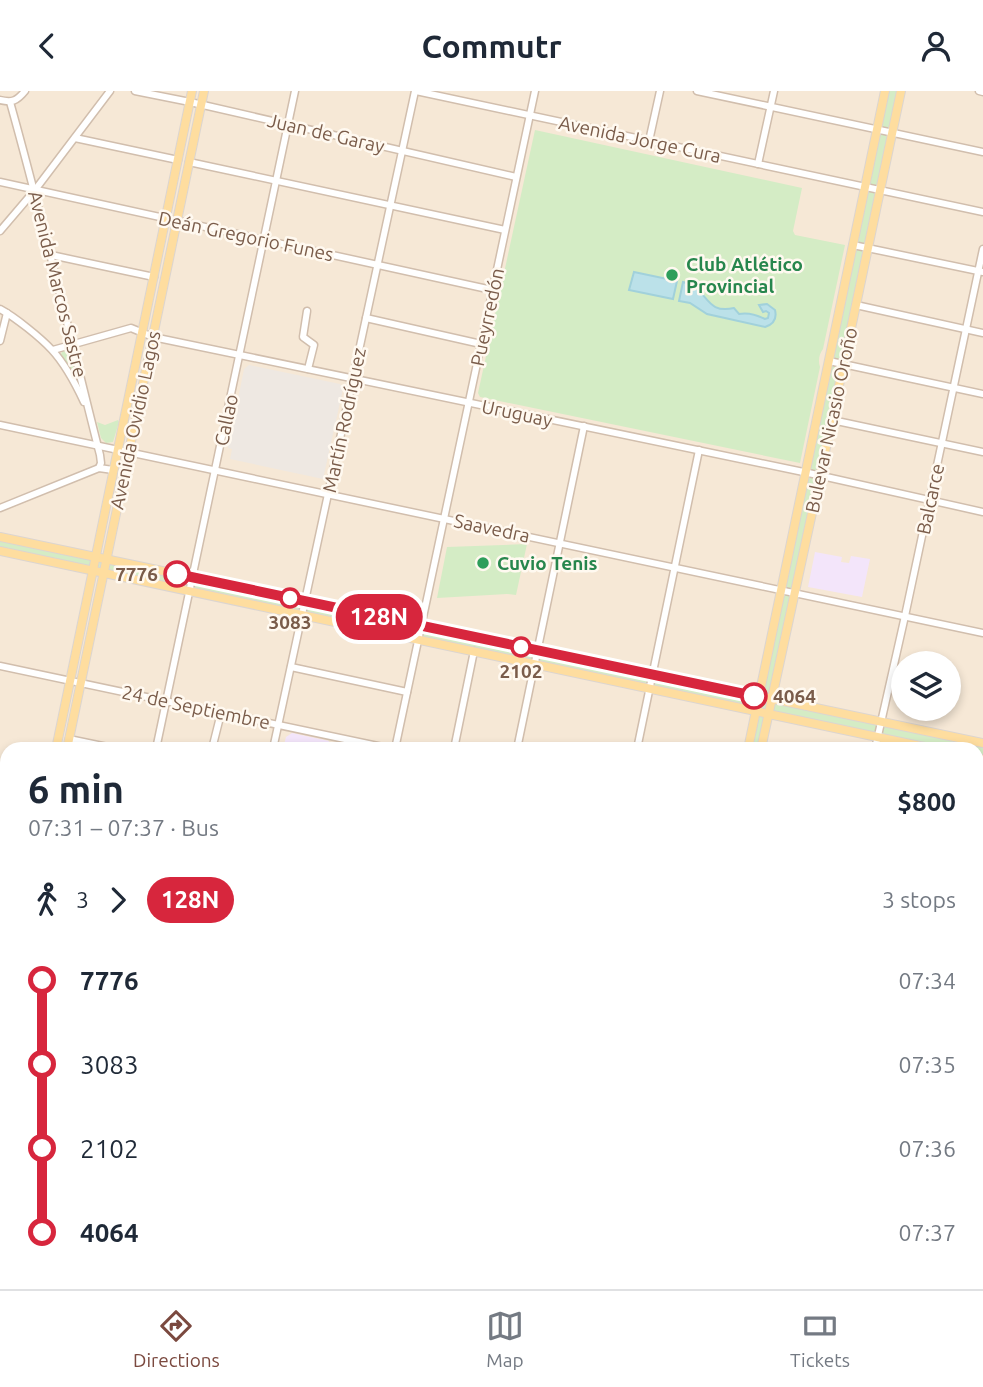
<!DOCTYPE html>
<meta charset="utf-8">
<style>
body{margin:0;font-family:Ubuntu,sans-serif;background:#f6f6f7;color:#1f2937;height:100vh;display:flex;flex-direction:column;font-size:26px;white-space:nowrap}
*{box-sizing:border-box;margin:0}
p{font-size:23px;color:#747a83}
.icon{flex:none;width:38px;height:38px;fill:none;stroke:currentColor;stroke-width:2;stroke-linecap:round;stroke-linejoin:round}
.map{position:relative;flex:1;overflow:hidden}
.details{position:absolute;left:0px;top:651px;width:984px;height:548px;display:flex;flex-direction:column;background:#fff;border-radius:21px 21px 0 0;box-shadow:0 4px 10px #0003}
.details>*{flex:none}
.badge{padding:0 14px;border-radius:23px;font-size:24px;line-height:46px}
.buttons{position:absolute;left:891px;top:560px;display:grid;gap:14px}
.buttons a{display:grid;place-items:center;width:70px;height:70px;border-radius:50%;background:#fff;box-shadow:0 4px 10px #0003;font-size:35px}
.map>.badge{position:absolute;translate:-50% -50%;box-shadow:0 0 0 4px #fff}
.legs{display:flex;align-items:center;gap:10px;height:77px;padding:0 28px;font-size:23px}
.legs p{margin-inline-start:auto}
.overview{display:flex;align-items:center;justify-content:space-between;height:119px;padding:0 28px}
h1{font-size:38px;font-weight:600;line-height:52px}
ul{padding:0 28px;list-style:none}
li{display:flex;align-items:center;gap:24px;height:84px;font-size:26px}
li i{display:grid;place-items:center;width:10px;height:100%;margin:0 9px;background:currentColor}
li i::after{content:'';width:18px;height:18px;margin:-9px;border:5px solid;border-radius:50%;background:#fff}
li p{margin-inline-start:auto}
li:first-child i{background:linear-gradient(#0000 50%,currentColor 0)}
li:last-child i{background:linear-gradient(currentColor 50%,#0000 0)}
header{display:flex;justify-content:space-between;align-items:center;height:91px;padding:0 28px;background:#fff;font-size:32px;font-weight:600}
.menu{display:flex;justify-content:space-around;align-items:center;height:98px;border-top:2px solid #e0e1e3;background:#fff;font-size:19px;color:#747a83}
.menu a{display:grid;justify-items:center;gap:4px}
.menu .selected{color:#7b493f}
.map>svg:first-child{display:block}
.residential{fill:#f6e8d6;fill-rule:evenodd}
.industrial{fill:#eee8e2}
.education{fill:#f3e5fa}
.medical{fill:#fcdbde}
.green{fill:#d4ecc5}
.water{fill:#bbe1e9;stroke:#a1d1db;stroke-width:2}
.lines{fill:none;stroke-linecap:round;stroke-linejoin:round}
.minor-casing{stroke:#d1bead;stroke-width:9}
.major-casing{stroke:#dcd5d0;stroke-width:10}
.minor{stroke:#fff;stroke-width:6}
.major{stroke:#fedd9f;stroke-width:8}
.line-1-casing{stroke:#fff;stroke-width:16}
.line-1{stroke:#d7263d;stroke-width:10}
.leisure-dot{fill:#2e9e5b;stroke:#fff9f0;stroke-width:2.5}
.stop-1-dot{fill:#fff;stroke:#d7263d;stroke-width:3.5}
.labels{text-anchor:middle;stroke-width:5;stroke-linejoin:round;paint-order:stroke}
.street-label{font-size:19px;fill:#7a5c4a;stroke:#fff9f0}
.leisure-label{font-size:19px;font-weight:bold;fill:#27864d;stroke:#fff9f0;text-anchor:start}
.stop-label{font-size:19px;font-weight:bold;fill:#7a5c4a;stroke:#fff9f0}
</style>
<header><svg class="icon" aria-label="back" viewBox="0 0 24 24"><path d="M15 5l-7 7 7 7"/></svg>Commutr<svg class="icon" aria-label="person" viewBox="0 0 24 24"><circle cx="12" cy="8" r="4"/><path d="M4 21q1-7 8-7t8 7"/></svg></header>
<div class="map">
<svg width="983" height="1198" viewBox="0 0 983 1198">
<rect width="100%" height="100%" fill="#fdf6e8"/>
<path class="residential" d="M0,0h983v1198h-983zM903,572h45v46h-45zM7,658h969v534h-969z"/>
<g class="industrial">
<path d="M249,274l91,19 3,5 -20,90 -93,-20 2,-10 -4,-1 16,-79z"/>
<path d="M0,855h7v313l-7,-1z"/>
</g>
<g class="education">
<path d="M815,461l27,5 -1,5 8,1 2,-7 19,3 -8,38 -54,-10z"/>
<path d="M292,642l37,8 -2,8h-44l3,-12z"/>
</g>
<path class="medical" d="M197,1192h72l-1,6h-68z"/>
<g class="green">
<path d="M885,0h16l-129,608 211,44v16l-6,-1 -1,-9h-42l-165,-36 -8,36h-13l8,-38 -756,-160v-14l759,160z"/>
<path d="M535,39l267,58 -9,43 2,4 50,10 -22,104c-4,5 -5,12 -3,18l-20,96 -320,-66 -2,-4z"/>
<path d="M66,259l6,4 8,31 -20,-28 2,-5z"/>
<path d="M118,329l1,2 -6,20 -7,1 -5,-5 -4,-16 8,3z"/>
<path d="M527,453l-11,51 -9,-1 -70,4 10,-51z"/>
<path d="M976,908l7,1v103l-6,-1z"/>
</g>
<g class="water">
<path d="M634,181l43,9 -4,18 -44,-9z"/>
<path d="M683,191c26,6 21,33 51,26l5,6c10,-2 18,1 26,5l3,-1 1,-5 -3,-2 -3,1 -4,-7 8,-1 8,6c2,8 -1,14 -10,17l-58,-13 -17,-11 -11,-2z"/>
</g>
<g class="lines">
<defs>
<g id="minor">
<path d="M135,0l55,11 326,75"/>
<path d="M416,0l567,121"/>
<path d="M697,0l286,61"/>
<path d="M979,0l4,1"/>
<path d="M0,9c12,3 17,1 25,-9"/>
<path d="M10,11c33,117 60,235 90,353l1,8 -2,5"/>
<path d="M75,47l103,22"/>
<path d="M649,50l11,-50"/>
<path d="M189,71l316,68"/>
<path d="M758,73l16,-73"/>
<path d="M0,91l492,108"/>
<path d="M0,140l35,-41 75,-99"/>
<path d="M853,154l130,27"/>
<path d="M51,164l103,22"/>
<path d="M856,214l127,28"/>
<path d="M0,218c15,8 41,29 52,41 12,13 25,37 32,52"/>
<path d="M307,220l-4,26 11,8 -6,24"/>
<path d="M366,227l115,26"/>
<path d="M0,250l7,-28"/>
<path d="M53,259l78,-22 22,9 660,137 170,38"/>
<path d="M829,270l154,33"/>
<path d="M832,329l151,32"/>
<path d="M0,334l983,208"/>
<path d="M0,417l99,-40 14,2"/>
<path d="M0,575l392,83"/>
<path d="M291,576l116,25"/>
<path d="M69,648l48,10"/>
<path d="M156,658l139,-658"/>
<path d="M212,658l9,-36"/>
<path d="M273,658l142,-658"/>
<path d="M395,658l140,-658"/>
<path d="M454,658l20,-98"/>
<path d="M517,658l67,-323"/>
<path d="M637,658l62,-299"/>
<path d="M875,658l30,-133 78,-367"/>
<path d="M0,692l7,2"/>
<path d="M976,763l7,-31"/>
<path d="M976,782l7,1"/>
<path d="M0,814l7,2"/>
<path d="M976,901l7,2"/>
<path d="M0,934l7,1"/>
<path d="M976,1020l7,2"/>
<path d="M0,1053l7,1"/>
<path d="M976,1141l7,2"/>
<path d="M0,1173l7,2"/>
<path d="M86,1192l29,6"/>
<path d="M160,1198l1,-6"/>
<path d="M280,1198l2,-6"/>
<path d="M403,1198l2,-6"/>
<path d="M460,1198l1,-6"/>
<path d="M522,1198l1,-6"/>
<path d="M576,1198l1,-6"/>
<path d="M702,1198l1,-6"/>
<path d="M759,1198l2,-6"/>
<path d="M884,1198l1,-6"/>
</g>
<g id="major">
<path d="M0,446l983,206"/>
<path d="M0,460l934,198"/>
<path d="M56,658l136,-658"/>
<path d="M67,658l137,-658"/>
<path d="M748,658l137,-658"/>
<path d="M761,658l59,-273 81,-385"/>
<path d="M976,667l7,1"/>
<path d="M0,932l7,-34"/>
<path d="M0,985l7,-34"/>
<path d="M634,1198l1,-6"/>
<path d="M647,1198l1,-6"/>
</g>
</defs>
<use href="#minor" class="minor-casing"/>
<use href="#major" class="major-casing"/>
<use href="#minor" class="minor"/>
<use href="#major" class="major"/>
</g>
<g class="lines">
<defs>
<path id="line-1" d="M177,483l577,122"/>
</defs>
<use href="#line-1" class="line-1-casing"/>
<use href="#line-1" class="line-1"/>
</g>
<g class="leisure-dot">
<circle cx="672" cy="184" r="7"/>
<circle cx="483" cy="472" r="7"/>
</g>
<g class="stop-1-dot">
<circle cx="177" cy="483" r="12"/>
<circle cx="290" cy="507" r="9"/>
<circle cx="521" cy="556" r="9"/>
<circle cx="754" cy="605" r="12"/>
</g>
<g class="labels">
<g class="street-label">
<text transform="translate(326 42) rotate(13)" y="7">Juan de Garay</text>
<text transform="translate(640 48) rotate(12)" y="7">Avenida Jorge Cura</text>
<text transform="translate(246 145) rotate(12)" y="7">Deán Gregorio Funes</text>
<text transform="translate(58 193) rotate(76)" y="7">Avenida Marcos Sastre</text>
<text transform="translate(487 226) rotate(-78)" y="7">Pueyrredón</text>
<text transform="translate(517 322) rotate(12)" y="7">Uruguay</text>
<text transform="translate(135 329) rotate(-78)" y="7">Avenida Ovidio Lagos</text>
<text transform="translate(226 329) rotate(-78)" y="7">Callao</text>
<text transform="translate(344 329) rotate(-78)" y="7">Martín Rodríguez</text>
<text transform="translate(831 329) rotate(-78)" y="7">Bulevar Nicasio Oroño</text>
<text transform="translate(930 408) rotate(-78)" y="7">Balcarce</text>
<text transform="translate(492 437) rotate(12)" y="7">Saavedra</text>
<text transform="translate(196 616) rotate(12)" y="7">24 de Septiembre</text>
</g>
<g class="leisure-label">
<text x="686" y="180">Club Atlético<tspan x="686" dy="22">Provincial</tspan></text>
<text x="497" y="479">Cuvio Tenis</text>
</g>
<g class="stop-label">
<text x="158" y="490" text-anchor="end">7776</text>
<text x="290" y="538">3083</text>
<text x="521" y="587">2102</text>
<text x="773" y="612" text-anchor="start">4064</text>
</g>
</g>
</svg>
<div class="buttons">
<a><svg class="icon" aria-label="layers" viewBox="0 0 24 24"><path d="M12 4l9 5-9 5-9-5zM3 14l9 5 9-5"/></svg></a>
</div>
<b class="badge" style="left:379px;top:526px;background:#d7263d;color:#fff">128N</b>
<section class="details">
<div class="overview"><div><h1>6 min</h1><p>07:31 – 07:37 · Bus</p></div><b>$800</b></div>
<div class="legs"><svg class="icon" aria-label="walk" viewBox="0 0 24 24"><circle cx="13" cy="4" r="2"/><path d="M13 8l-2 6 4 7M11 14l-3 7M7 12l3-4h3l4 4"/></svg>3<svg class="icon" aria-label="forward" viewBox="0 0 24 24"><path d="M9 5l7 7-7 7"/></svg><b class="badge" style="background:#d7263d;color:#fff">128N</b><p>3 stops</p></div>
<ul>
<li><i style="color:#d7263d"></i><b>7776</b><p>07:34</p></li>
<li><i style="color:#d7263d"></i><span>3083</span><p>07:35</p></li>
<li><i style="color:#d7263d"></i><span>2102</span><p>07:36</p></li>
<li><i style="color:#d7263d"></i><b>4064</b><p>07:37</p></li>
</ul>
</section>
</div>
<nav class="menu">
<a class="selected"><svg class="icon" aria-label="directions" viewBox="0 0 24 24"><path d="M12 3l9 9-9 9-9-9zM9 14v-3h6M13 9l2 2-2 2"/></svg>Directions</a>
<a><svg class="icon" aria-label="map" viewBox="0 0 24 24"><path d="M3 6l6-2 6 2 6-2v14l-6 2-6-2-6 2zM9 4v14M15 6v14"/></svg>Map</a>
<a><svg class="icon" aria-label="tickets" viewBox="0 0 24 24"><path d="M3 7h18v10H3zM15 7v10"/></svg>Tickets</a>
</nav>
